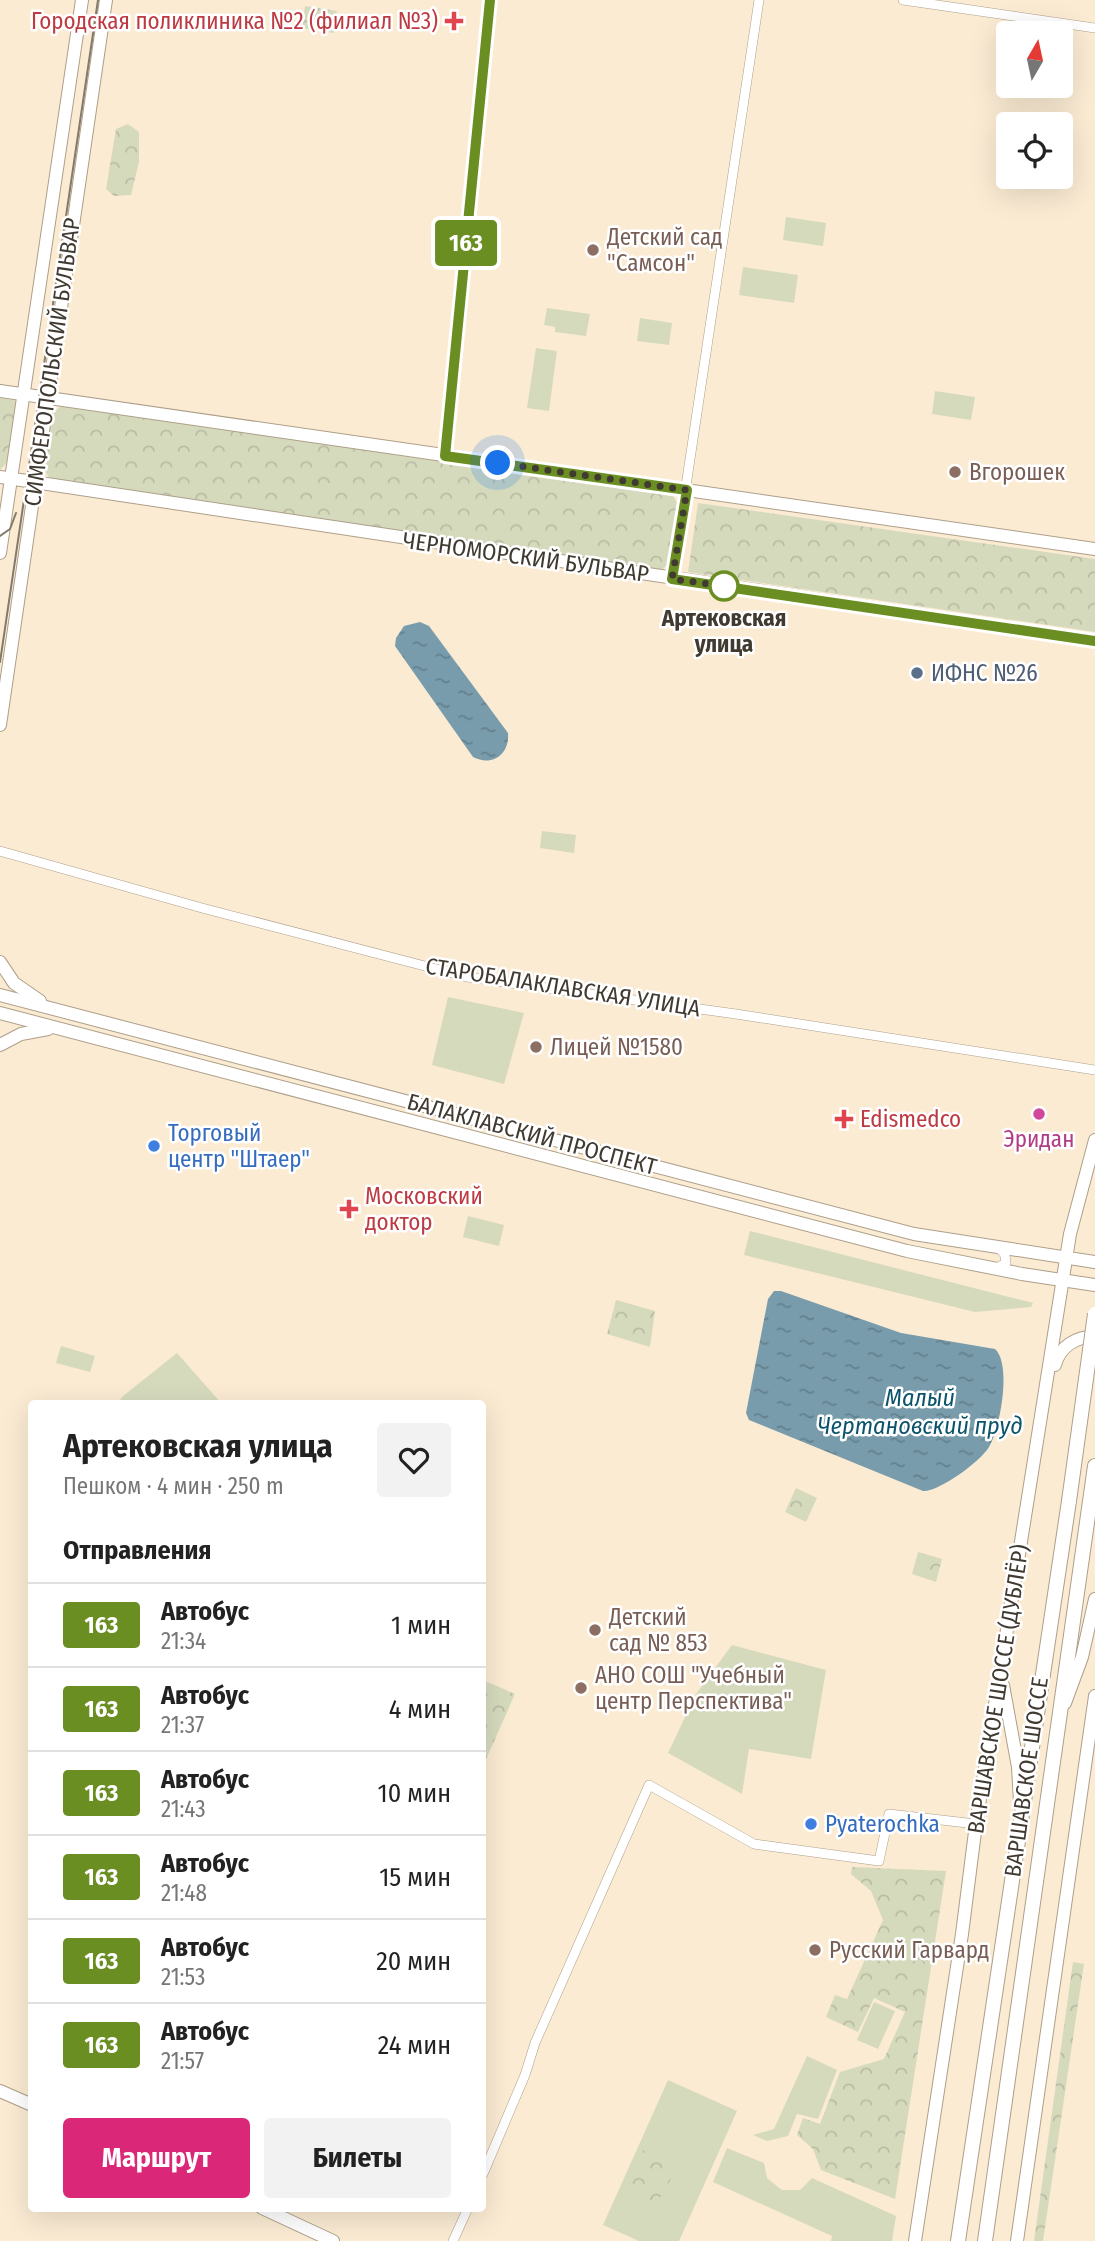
<!DOCTYPE html>
<html lang="ru">
<meta charset="utf-8">
<style>
body{margin:0;font-family:"Fira Sans Condensed",sans-serif;background:#f2f2f2;color:#222;height:100vh;display:flex;flex-direction:column;font-size:26px;white-space:nowrap}
*{box-sizing:border-box;margin:0}
p{font-size:23px;color:#767676}
.icon{flex:none;width:38px;height:38px;fill:none;stroke:currentColor;stroke-width:2;stroke-linecap:round;stroke-linejoin:round}
.map{position:relative;flex:1;overflow:hidden}
.sheet{position:absolute;left:28px;top:1400px;width:458px;height:812px;display:flex;flex-direction:column;background:#fff;border-radius:7px;box-shadow:0 7px 28px #0002}
.sheet>*{flex:none}
.badge{padding:0 14px;border-radius:5px;font-size:24px;line-height:46px}
.needle{width:46px;rotate:9deg}
.fabs{position:absolute;left:996px;top:21px;display:grid;gap:14px}
.fabs a{display:grid;place-items:center;width:77px;height:77px;border-radius:7px;background:#fff;box-shadow:0 7px 28px #0002;font-size:35px}
.you{position:absolute;width:35px;height:35px;margin:-18px;border:5px solid #fff;border-radius:50%;background:#1a73e8;box-shadow:0 0 0 10px #1a73e833}
.map>.badge{position:absolute;translate:-50% -50%;box-shadow:0 0 0 4px #fff}
h2{padding:0 35px;font-size:26px;line-height:63px}
.round{display:grid;place-items:center;flex:none;width:74px;height:74px;border-radius:7px;background:#f2f2f2}
.head{display:flex;align-items:center;justify-content:space-between;height:119px;padding:0 35px}
h1{font-size:33px;font-weight:700;line-height:52px}
.primary-button{display:flex;gap:14px;margin-top:auto;padding:14px 35px}
.primary-button a{flex:1;height:80px;border-radius:7px;background:#db2777;color:#fff;font-size:28px;font-weight:700;line-height:80px;text-align:center}
.primary-button a+a{background:#f2f2f2;color:#222}
ul{padding:0;list-style:none}
li{display:flex;align-items:center;gap:21px;height:84px;padding:0 35px;border-top:2px solid #e0e0e0}
li div{flex:1}
li b{display:block;font-size:26px}
li em{font-style:normal}
li .badge{min-width:77px;font-weight:700;text-align:center}
.map>svg:first-child{display:block}
.grass{fill:#d6dabd}
.forest{fill:url(#forest-crowns)}
.water{fill:url(#water-ripples)}
.lines{fill:none;stroke-linecap:round;stroke-linejoin:round}
.street-casing{stroke:#ae9f89;stroke-width:10}
.secondary-casing{stroke:#ae9f89;stroke-width:14}
.primary-casing{stroke:#ae9f89;stroke-width:16}
.street{stroke:#fff;stroke-width:9}
.secondary{stroke:#fff;stroke-width:12}
.primary{stroke:#fff;stroke-width:14}
.tram{stroke:#837a6b;stroke-width:2}
.primary-bridge-casing{stroke:#ae9f89;stroke-width:16;stroke-linecap:butt}
.primary-bridge{stroke:#fff;stroke-width:14}
.line-casing{stroke:#fff;stroke-width:16}
.line{stroke:#6b8e23;stroke-width:10}
.walk{stroke:#403a31;stroke-width:7;stroke-dasharray:0 12.6}
.health-dot{fill:#e0444e;stroke:#fff;stroke-width:2.5}
.education-dot{fill:#8d6e63;stroke:#fff;stroke-width:2.5}
.stop-dot{fill:#fff;stroke:#6b8e23;stroke-width:3.5}
.service-dot{fill:#5c6f8a;stroke:#fff;stroke-width:2.5}
.hotel-dot{fill:#d1479c;stroke:#fff;stroke-width:2.5}
.shop-dot{fill:#3f7fe0;stroke:#fff;stroke-width:2.5}
.labels{text-anchor:middle;stroke-width:5;stroke-linejoin:round;paint-order:stroke}
.health-label{font-size:23px;fill:#be3a42;stroke:#fff;text-anchor:start}
.education-label{font-size:23px;fill:#785e54;stroke:#fff;text-anchor:start}
.street-label{font-size:23px;fill:#403a31;stroke:#fff}
.stop-label{font-size:23px;font-weight:bold;fill:#403a31;stroke:#fff}
.service-label{font-size:23px;fill:#4e5e75;stroke:#fff;text-anchor:start}
.shop-label{font-size:23px;fill:#366cbe;stroke:#fff;text-anchor:start}
.hotel-label{font-size:23px;fill:#b23c85;stroke:#fff}
.water-label{font-size:24px;font-style:italic;fill:#0b546c;stroke:#fff}
</style>
<div class="map">
<svg width="1095" height="2241" viewBox="0 0 1095 2241">
<defs>
<pattern id="forest-crowns" width="20" height="18" patternUnits="userSpaceOnUse" patternTransform="scale(1.75)"><rect width="20" height="18" fill="#d6dabd"/><path d="M2 6a3 3 0 1 1 6 0M12 15a3 3 0 1 1 6 0" fill="none" stroke="#b9bca3"/></pattern>
<pattern id="water-ripples" width="26" height="14" patternUnits="userSpaceOnUse" patternTransform="scale(1.75)"><rect width="26" height="14" fill="#789cac"/><path d="M2 4q2-2 4 0t4 0M15 11q2-2 4 0t4 0" fill="none" stroke="#64808d"/></pattern>
</defs>
<rect width="100%" height="100%" fill="#fbebd3"/>
<g class="grass">
<path d="M786,217l40,6 -3,23 -40,-6z"/>
<path d="M743,267l55,8 -4,28 -55,-8z"/>
<path d="M547,308l43,6 -4,22 -31,-4v-5l-11,-2z"/>
<path d="M640,318l32,5 -3,22 -32,-4z"/>
<path d="M536,348l21,3 -8,60 -22,-3z"/>
<path d="M935,391l40,6 -4,23 -39,-6z"/>
<path d="M542,831l34,4 -2,18 -34,-5z"/>
<path d="M448,997l76,16 -20,71 -72,-19z"/>
<path d="M468,1216l36,9 -5,21 -36,-9z"/>
<path d="M750,1231l283,72 -2,4 -56,5 -231,-57z"/>
<path d="M61,1346l34,10 -5,16 -34,-9z"/>
<path d="M177,1353l44,50h-103l5,-7z"/>
<path d="M732,1645l94,25 -15,89 -62,-10 -7,45 -74,-41 28,-59z"/>
<path d="M874,2002l21,9 -17,38 -21,-9z"/>
<path d="M807,2056l30,14 -19,49 -21,-5 -9,22 -21,5 -14,-6 21,-6z"/>
<path d="M668,2080l69,31 -58,130h-40l-36,-16z"/>
<path d="M727,2148l37,15 3,15 15,12h18l12,-12 84,38 -4,25h-61l1,-5 -119,-54z"/>
</g>
<g class="forest">
<path d="M305,6l32,5 -3,22 -32,-5z"/>
<path d="M128,124l11,8v30l-8,33 -17,1 -8,-7 10,-60z"/>
<path d="M0,398l18,3 -9,59 -9,10z"/>
<path d="M62,405l611,91 4,7 -10,62 -8,8 -606,-90 -9,-13 8,-56z"/>
<path d="M698,503l397,56v73l-407,-60z"/>
<path d="M616,1300l39,11 -5,36 -43,-13z"/>
<path d="M796,1488l21,10 -11,24 -21,-10z"/>
<path d="M918,1552l24,7 -6,23 -24,-8z"/>
<path d="M483,1680l32,14 -32,72z"/>
<path d="M852,1867l94,4 -51,328 -74,-29 -8,-21 -16,-14 6,-17 17,6 20,-52 44,-13 21,-47 -31,-14 -16,34 -32,-15 9,-22 12,4 36,-79 -12,-29 -20,-17z"/>
<path d="M1073,1962l11,2 -41,277h-9z"/>
<path d="M640,2149l38,18 -28,48 -28,-29z"/>
</g>
<g class="water">
<path d="M420,622l9,4 79,107c2,21 -16,34 -35,24l-78,-111 1,-8 8,-12z"/>
<path d="M774,1291h7l120,42 94,16c17,15 5,80 -6,98 -8,14 -50,45 -66,44l-174,-71 -3,-7 22,-114z"/>
</g>
<g class="lines">
<defs>
<g id="street">
<path d="M903,0l192,28"/>
<path d="M445,455l45,-455"/>
<path d="M672,579l87,-579"/>
<path d="M0,851l202,57 265,69 269,37 359,56"/>
<path d="M995,1269l11,-6 -1,-8 -6,-7"/>
<path d="M483,2174l42,-99 10,-32 114,-258 105,59 125,17 10,-47 87,10"/>
<path d="M453,2241l15,-33"/>
</g>
<g id="secondary">
<path d="M0,391l1095,158"/>
<path d="M0,477l1095,164"/>
<path d="M0,553l82,-553"/>
<path d="M0,725l106,-725"/>
<path d="M0,962l14,21 26,18"/>
<path d="M0,995l914,239 181,28"/>
<path d="M0,1013l907,238 115,23 73,11"/>
<path d="M0,1045l21,-11 27,-5"/>
<path d="M1055,1365c5,-19 21,-28 40,-29"/>
<path d="M1003,1685l15,82 2,35"/>
<path d="M1065,1703l17,-46 13,-58"/>
<path d="M0,2091l32,14"/>
<path d="M262,2208l71,33"/>
<path d="M915,2241l47,-307 14,-110 94,-590 25,-94"/>
<path d="M1017,2241l78,-545"/>
</g>
<g id="primary">
<path d="M958,2241l111,-740"/>
<path d="M985,2241l110,-775"/>
</g>
</defs>
<use href="#street" class="street-casing"/>
<use href="#secondary" class="secondary-casing"/>
<use href="#primary" class="primary-casing"/>
<use href="#street" class="street"/>
<use href="#secondary" class="secondary"/>
<use href="#primary" class="primary"/>
<g class="tram">
<path d="M0,536l10,-7 6,-16"/>
<path d="M0,662l98,-662"/>
</g>
<defs>
<path id="primary-bridge" d="M1069,1501l26,-187"/>
</defs>
<use href="#primary-bridge" class="primary-bridge-casing"/>
<use href="#primary-bridge" class="primary-bridge"/>
</g>
<g class="lines">
<defs>
<path id="line" d="M490,0l-45,456 242,34 -15,89 423,62"/>
</defs>
<use href="#line" class="line-casing"/>
<use href="#line" class="line"/>
<path class="walk" d="M498,463l189,27 -15,89 52,7"/>
</g>
<g class="health-dot">
<path d="M450.5 10.5h7v7h7v7h-7v7h-7v-7h-7v-7h7z"/>
<path d="M840.5 1108.5h7v7h7v7h-7v7h-7v-7h-7v-7h7z"/>
<path d="M345.5 1198.5h7v7h7v7h-7v7h-7v-7h-7v-7h7z"/>
</g>
<g class="education-dot">
<circle cx="593" cy="250" r="7"/>
<circle cx="955" cy="472" r="7"/>
<circle cx="536" cy="1047" r="7"/>
<circle cx="595" cy="1630" r="7"/>
<circle cx="581" cy="1688" r="7"/>
<circle cx="815" cy="1950" r="7"/>
</g>
<circle class="stop-dot" cx="724" cy="586" r="14"/>
<circle class="service-dot" cx="917" cy="673" r="7"/>
<circle class="hotel-dot" cx="1039" cy="1114" r="7"/>
<g class="shop-dot">
<circle cx="154" cy="1146" r="7"/>
<circle cx="811" cy="1824" r="7"/>
</g>
<g class="labels">
<g class="health-label">
<text x="438" y="29" text-anchor="end">Городская поликлиника №2 (филиал №3)</text>
<text x="860" y="1127">Edismedco</text>
<text x="365" y="1204">Московский<tspan x="365" dy="26">доктор</tspan></text>
</g>
<g class="education-label">
<text x="607" y="245">Детский сад<tspan x="607" dy="26">"Самсон"</tspan></text>
<text x="969" y="480">Вгорошек</text>
<text x="550" y="1055">Лицей №1580</text>
<text x="609" y="1625">Детский<tspan x="609" dy="26">сад № 853</tspan></text>
<text x="595" y="1683">АНО СОШ "Учебный<tspan x="595" dy="26">центр Перспектива"</tspan></text>
<text x="829" y="1958">Русский Гарвард</text>
</g>
<g class="street-label">
<text transform="translate(52 362) rotate(-82)" y="8">СИМФЕРОПОЛЬСКИЙ БУЛЬВАР</text>
<text transform="translate(526 557) rotate(8)" y="8">ЧЕРНОМОРСКИЙ БУЛЬВАР</text>
<text transform="translate(563 987) rotate(9)" y="8">СТАРОБАЛАКЛАВСКАЯ УЛИЦА</text>
<text transform="translate(532 1134) rotate(15)" y="8">БАЛАКЛАВСКИЙ ПРОСПЕКТ</text>
<text transform="translate(998 1689) rotate(-81)" y="8">ВАРШАВСКОЕ ШОССЕ (ДУБЛЁР)</text>
<text transform="translate(1026 1777) rotate(-82)" y="8">ВАРШАВСКОЕ ШОССЕ</text>
</g>
<g class="stop-label">
<text x="724" y="626">Артековская<tspan x="724" dy="26">улица</tspan></text>
</g>
<g class="service-label">
<text x="931" y="681">ИФНС №26</text>
</g>
<g class="shop-label">
<text x="168" y="1141">Торговый<tspan x="168" dy="26">центр "Штаер"</tspan></text>
<text x="825" y="1832">Pyaterochka</text>
</g>
<g class="hotel-label">
<text x="1039" y="1147">Эридан</text>
</g>
<g class="water-label">
<text x="920" y="1406">Малый<tspan x="920" dy="28">Чертановский пруд</tspan></text>
</g>
</g>
</svg>
<div class="fabs">
<a><svg class="needle" viewBox="-14 -14 28 28"><path d="M0-13l5 13h-10z" fill="#e53935"/><path d="M0 13l5-13h-10z" fill="#767676"/></svg></a>
<a><svg class="icon" aria-label="locate" viewBox="0 0 24 24"><circle cx="12" cy="12" r="6"/><path d="M12 2v4M12 18v4M2 12h4M18 12h4"/></svg></a>
</div>
<div class="you" style="left:498px;top:463px"></div>
<b class="badge" style="left:466px;top:243px;background:#6b8e23;color:#fff">163</b>
<section class="sheet">
<div class="head"><div><h1>Артековская улица</h1><p>Пешком · 4 мин · 250 m</p></div><a class="round"><svg class="icon" aria-label="heart" viewBox="0 0 24 24"><path d="M12 20l-8-8c-3-5 5-10 8-4 3-6 11-1 8 4z"/></svg></a></div>
<h2>Отправления</h2>
<ul>
<li><span class="badge" style="background:#6b8e23;color:#fff">163</span><div><b>Автобус</b><p>21:34</p></div><em>1 мин</em></li>
<li><span class="badge" style="background:#6b8e23;color:#fff">163</span><div><b>Автобус</b><p>21:37</p></div><em>4 мин</em></li>
<li><span class="badge" style="background:#6b8e23;color:#fff">163</span><div><b>Автобус</b><p>21:43</p></div><em>10 мин</em></li>
<li><span class="badge" style="background:#6b8e23;color:#fff">163</span><div><b>Автобус</b><p>21:48</p></div><em>15 мин</em></li>
<li><span class="badge" style="background:#6b8e23;color:#fff">163</span><div><b>Автобус</b><p>21:53</p></div><em>20 мин</em></li>
<li><span class="badge" style="background:#6b8e23;color:#fff">163</span><div><b>Автобус</b><p>21:57</p></div><em>24 мин</em></li>
</ul>
<div class="primary-button"><a>Маршрут</a><a>Билеты</a></div>
</section>
</div>
